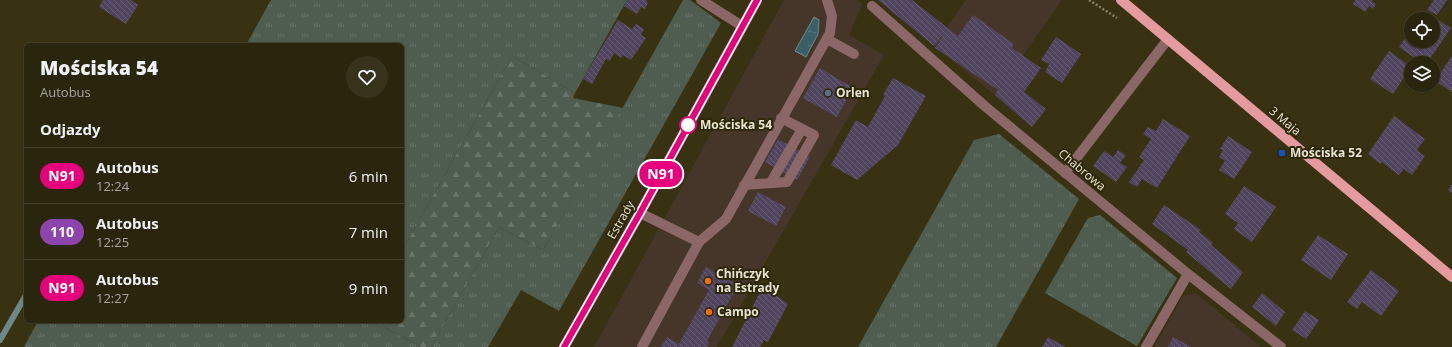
<!DOCTYPE html>
<html lang="pl">
<meta charset="utf-8">
<style>
body{margin:0;font-family:"Open Sans",sans-serif;background:#36321c;color:#f1f3f6;height:100vh;display:flex;flex-direction:column;font-size:15px;white-space:nowrap}
*{box-sizing:border-box;margin:0}
p{font-size:13px;color:#a5a59e}
.icon{flex:none;width:22px;height:22px;fill:none;stroke:currentColor;stroke-width:2;stroke-linecap:round;stroke-linejoin:round}
.map{position:relative;flex:1;overflow:hidden}
.sheet{position:absolute;left:24px;top:43px;width:380px;height:280px;display:flex;flex-direction:column;background:#2a260e;border-radius:6px;box-shadow:0 1px 3px #0004,0 0 0 1px #46432e}
.sheet>*{flex:none}
.badge{padding:0 8px;border-radius:13px;font-size:14px;line-height:26px}
.controls{position:absolute;left:1404px;top:12px;display:grid;gap:8px}
.controls a{display:grid;place-items:center;width:36px;height:36px;border-radius:50%;background:#2a260e;box-shadow:0 1px 3px #0004,0 0 0 1px #46432e;font-size:20px}
.map>.badge{position:absolute;translate:-50% -50%;box-shadow:0 0 0 2px #fff}
h2{padding:0 16px;font-size:15px;line-height:36px}
.round{display:grid;place-items:center;flex:none;width:42px;height:42px;border-radius:21px;background:#36321c}
.overview{display:flex;align-items:center;justify-content:space-between;height:68px;padding:0 16px}
h1{font-size:19px;font-weight:800;line-height:30px}
ul{padding:0;list-style:none}
li{display:flex;align-items:center;gap:12px;height:56px;padding:0 16px;border-top:1px solid #46432e}
li div{flex:1}
li b{display:block;font-size:15px}
li em{font-style:normal}
li .badge{min-width:44px;font-weight:700;text-align:center}
.map>svg:first-child{display:block}
.commercial{fill:#453629}
.grass{fill:url(#grass-tufts)}
.forest{fill:url(#forest-firs)}
.water{fill:url(#water-ripples);stroke:#6e8887}
.lines{fill:none;stroke-linecap:round;stroke-linejoin:round}
.stream{stroke:#6e8887;stroke-width:6}
.building{fill:url(#building-back-hatch)}
.path{stroke:#868168;stroke-width:2.5;stroke-dasharray:2 2;stroke-linecap:butt}
.minor{stroke:#8b6768;stroke-width:10}
.major{stroke:#e59b9e;stroke-width:10}
.line-casing{stroke:#fff;stroke-width:9}
.line{stroke:#e6007e;stroke-width:6}
.service-dot{fill:#5c6f8a;stroke:#2e2708;stroke-width:1.5}
.stop-dot{fill:#fff;stroke:#e6007e;stroke-width:2}
.transit-dot{fill:#1a4fb4;stroke:#2e2708;stroke-width:1.5}
.food-dot{fill:#e8710a;stroke:#2e2708;stroke-width:1.5}
.labels{text-anchor:middle;stroke-width:4;stroke-linejoin:round;paint-order:stroke}
.poi-label{font-size:12px;font-weight:bold;fill:#e8e4d3;stroke:#2e2708;text-anchor:start}
.street-label{font-size:12px;fill:#e8e4d3;stroke:#2e2708}
.stop-label{font-size:12px;font-weight:bold;fill:#e8e4d3;stroke:#2e2708;text-anchor:start}
</style>
<div class="map">
<svg width="1452" height="347" viewBox="0 0 1452 347">
<defs>
<pattern id="grass-tufts" width="24" height="20" patternUnits="userSpaceOnUse"><rect width="24" height="20" fill="#4e5d50"/><path d="M3 7l-1-3M5 7V3M7 7l1-3M15 17l-1-3M17 17v-4M19 17l1-3" fill="none" stroke="#687468"/></pattern>
<pattern id="forest-firs" width="22" height="20" patternUnits="userSpaceOnUse"><rect width="22" height="20" fill="#4e5d50"/><path d="M5 1l3.5 6h-7zM16 11l3.5 6h-7z" fill="#687468"/></pattern>
<pattern id="water-ripples" width="26" height="14" patternUnits="userSpaceOnUse"><rect width="26" height="14" fill="#3a6067"/><path d="M2 4q2-2 4 0t4 0M15 11q2-2 4 0t4 0" fill="none" stroke="#56777c"/></pattern>
<pattern id="building-back-hatch" width="6" height="6" patternUnits="userSpaceOnUse"><rect width="6" height="6" fill="#50445f"/><path d="M-1 5l2 2M0 0l6 6M5-1l2 2" fill="none" stroke="#695f75"/></pattern>
</defs>
<rect width="100%" height="100%" fill="#383213"/>
<g class="commercial">
<path d="M784,0h73l5,5 -13,30 35,20 -167,292h-123z"/>
<path d="M966,0h96l-67,95 -61,-49z"/>
<path d="M1196,293l65,54h-107l29,-51z"/>
</g>
<g class="grass">
<path d="M271,0h356l-52,93 -63,-37 -110,195v-206h-156z"/>
<path d="M683,0h7l31,23 -162,288 -38,-21 -33,57h-57l68,-120 44,23z"/>
<path d="M999,134l80,65 -83,148h-138l116,-207z"/>
<path d="M1100,215l77,63 -40,68 -92,-53 43,-75z"/>
<path d="M38,321h335l48,26h-397z"/>
</g>
<path class="forest" d="M512,56l63,37 -2,5 50,10 -80,142 -44,-23 -68,120h-10l-48,-26h29v-70z"/>
<path class="water" d="M814,17l5,3 -1,14 -12,23 -11,-6z"/>
<g class="lines">
<path class="stream" d="M0,340l26,-45"/>
</g>
<g class="building">
<path d="M103,0h28l7,5 -12,19 -27,-17z"/>
<path d="M627,0h19l2,3 -3,6 -4,-2 -4,7 -13,-8z"/>
<path d="M878,0h34l46,36 15,-21 41,29 -2,4 29,20 -17,24 22,17 -14,18 -37,-32 3,-5 -63,-42 11,-17 -12,15z"/>
<path d="M1355,0h18l-1,2 4,2 -3,5 -4,-3 -4,6 -12,-8z"/>
<path d="M1434,0h13l-10,15 -10,-5z"/>
<path d="M1435,18l16,10 -24,35h-5l-23,-16 7,-10 11,6 1,-2h15v-20z"/>
<path d="M618,20l14,9 4,-5 8,5 -3,6 5,3 -15,22 -8,-5 -2,3 -7,-5 -4,8 -4,-2 -14,25 -9,-5z"/>
<path d="M1056,37l25,17 -19,29 -17,-11 4,-8 -8,-4z"/>
<path d="M1389,51l22,16 -18,27 -23,-15z"/>
<path d="M1452,56v36l-17,-11z"/>
<path d="M820,68l33,20 -16,29 -34,-19z"/>
<path d="M893,78l33,18 -28,49 -41,35 -26,-15 25,-45 12,7 17,-31 -2,-1z"/>
<path d="M1394,116l31,23 -8,11 8,6 -13,19 -8,-6 -5,6 -7,-5 -1,1v-2l-9,-7 -2,2 -12,-10z"/>
<path d="M1163,119l27,17 -33,52 -15,-9 -5,8 -8,-5 15,-22 -5,-3 12,-18 -8,-5 5,-7 8,4z"/>
<path d="M1228,136l24,16 -18,27 -15,-9 6,-9 -6,-4 4,-7 -3,-1z"/>
<path d="M778,139l32,18 -13,23 -32,-18z"/>
<path d="M1118,150l8,5 -6,8 7,4 -11,15 -23,-16 11,-15 9,6z"/>
<path d="M1452,184v9l-4,-3z"/>
<path d="M1244,186l32,21 -24,35 -18,-13 4,-6 -13,-9z"/>
<path d="M758,192l28,15 -10,19 -28,-15z"/>
<path d="M1164,205l37,25 -2,2 14,11 -2,2 32,27 -12,17 -45,-37 2,-2 -36,-26z"/>
<path d="M1318,235l30,19 -17,26 -30,-20z"/>
<path d="M706,267l32,18 -31,56 2,2 -2,4h-46l6,-10 12,7 30,-54 -12,-7z"/>
<path d="M1371,270l28,21 -18,25 -19,-14 -5,7 -10,-7z"/>
<path d="M763,286l25,18 -20,38 -4,-2 -4,7h-28z"/>
<path d="M1262,293l23,19 -9,14 -24,-19z"/>
<path d="M1305,311l14,9 -13,19 -14,-9z"/>
<path d="M1048,337l18,10h-24z"/>
<path d="M1173,337l18,10h-23z"/>
</g>
<g class="lines">
<path class="path" d="M1089,0l28,18"/>
<g class="minor">
<path d="M701,0l41,26"/>
<path d="M872,6l115,102 201,166 93,73"/>
<path d="M827,39l27,15"/>
<path d="M1065,173l103,-134"/>
<path d="M771,182l31,-53"/>
<path d="M744,185l43,-3 27,-47 -33,-17"/>
<path d="M640,213l59,29 27,-23 104,-186 2,-17 -5,-16"/>
<path d="M642,347l57,-105"/>
<path d="M1146,347l42,-73"/>
</g>
<g class="major">
<path d="M1121,0l331,277"/>
<path d="M564,347l76,-134 117,-213"/>
</g>
</g>
<g class="lines">
<defs>
<path id="line" d="M564,347l76,-134 117,-213"/>
</defs>
<use href="#line" class="line-casing"/>
<use href="#line" class="line"/>
</g>
<circle class="service-dot" cx="828" cy="93" r="4"/>
<circle class="stop-dot" cx="688" cy="125" r="8"/>
<rect class="transit-dot" x="1278" y="149" width="8" height="8" rx="2"/>
<g class="food-dot">
<circle cx="708" cy="281" r="4"/>
<circle cx="709" cy="312" r="4"/>
</g>
<g class="labels">
<g class="poi-label">
<text x="836" y="97">Orlen</text>
<text x="1290" y="157">Mościska 52</text>
<text x="716" y="278">Chińczyk<tspan x="716" dy="14">na Estrady</tspan></text>
<text x="717" y="316">Campo</text>
</g>
<g class="street-label">
<text transform="translate(1285 121) rotate(40)" y="4">3 Maja</text>
<text transform="translate(1082 170) rotate(40)" y="4">Chabrowa</text>
<text transform="translate(621 220) rotate(-60)" y="4">Estrady</text>
</g>
<g class="stop-label">
<text x="700" y="129">Mościska 54</text>
</g>
</g>
</svg>
<div class="controls">
<a><svg class="icon" aria-label="locate" viewBox="0 0 24 24"><circle cx="12" cy="12" r="6"/><path d="M12 2v4M12 18v4M2 12h4M18 12h4"/></svg></a>
<a><svg class="icon" aria-label="layers" viewBox="0 0 24 24"><path d="M12 4l9 5-9 5-9-5zM3 14l9 5 9-5"/></svg></a>
</div>
<b class="badge" style="left:661px;top:174px;background:#e6007e;color:#fff">N91</b>
<section class="sheet">
<div class="overview"><div><h1>Mościska 54</h1><p>Autobus</p></div><a class="round"><svg class="icon" aria-label="heart" viewBox="0 0 24 24"><path d="M12 20l-8-8c-3-5 5-10 8-4 3-6 11-1 8 4z"/></svg></a></div>
<h2>Odjazdy</h2>
<ul>
<li><span class="badge" style="background:#e6007e;color:#fff">N91</span><div><b>Autobus</b><p>12:24</p></div><em>6 min</em></li>
<li><span class="badge" style="background:#8e44ad;color:#fff">110</span><div><b>Autobus</b><p>12:25</p></div><em>7 min</em></li>
<li><span class="badge" style="background:#e6007e;color:#fff">N91</span><div><b>Autobus</b><p>12:27</p></div><em>9 min</em></li>
</ul>
</section>
</div>
